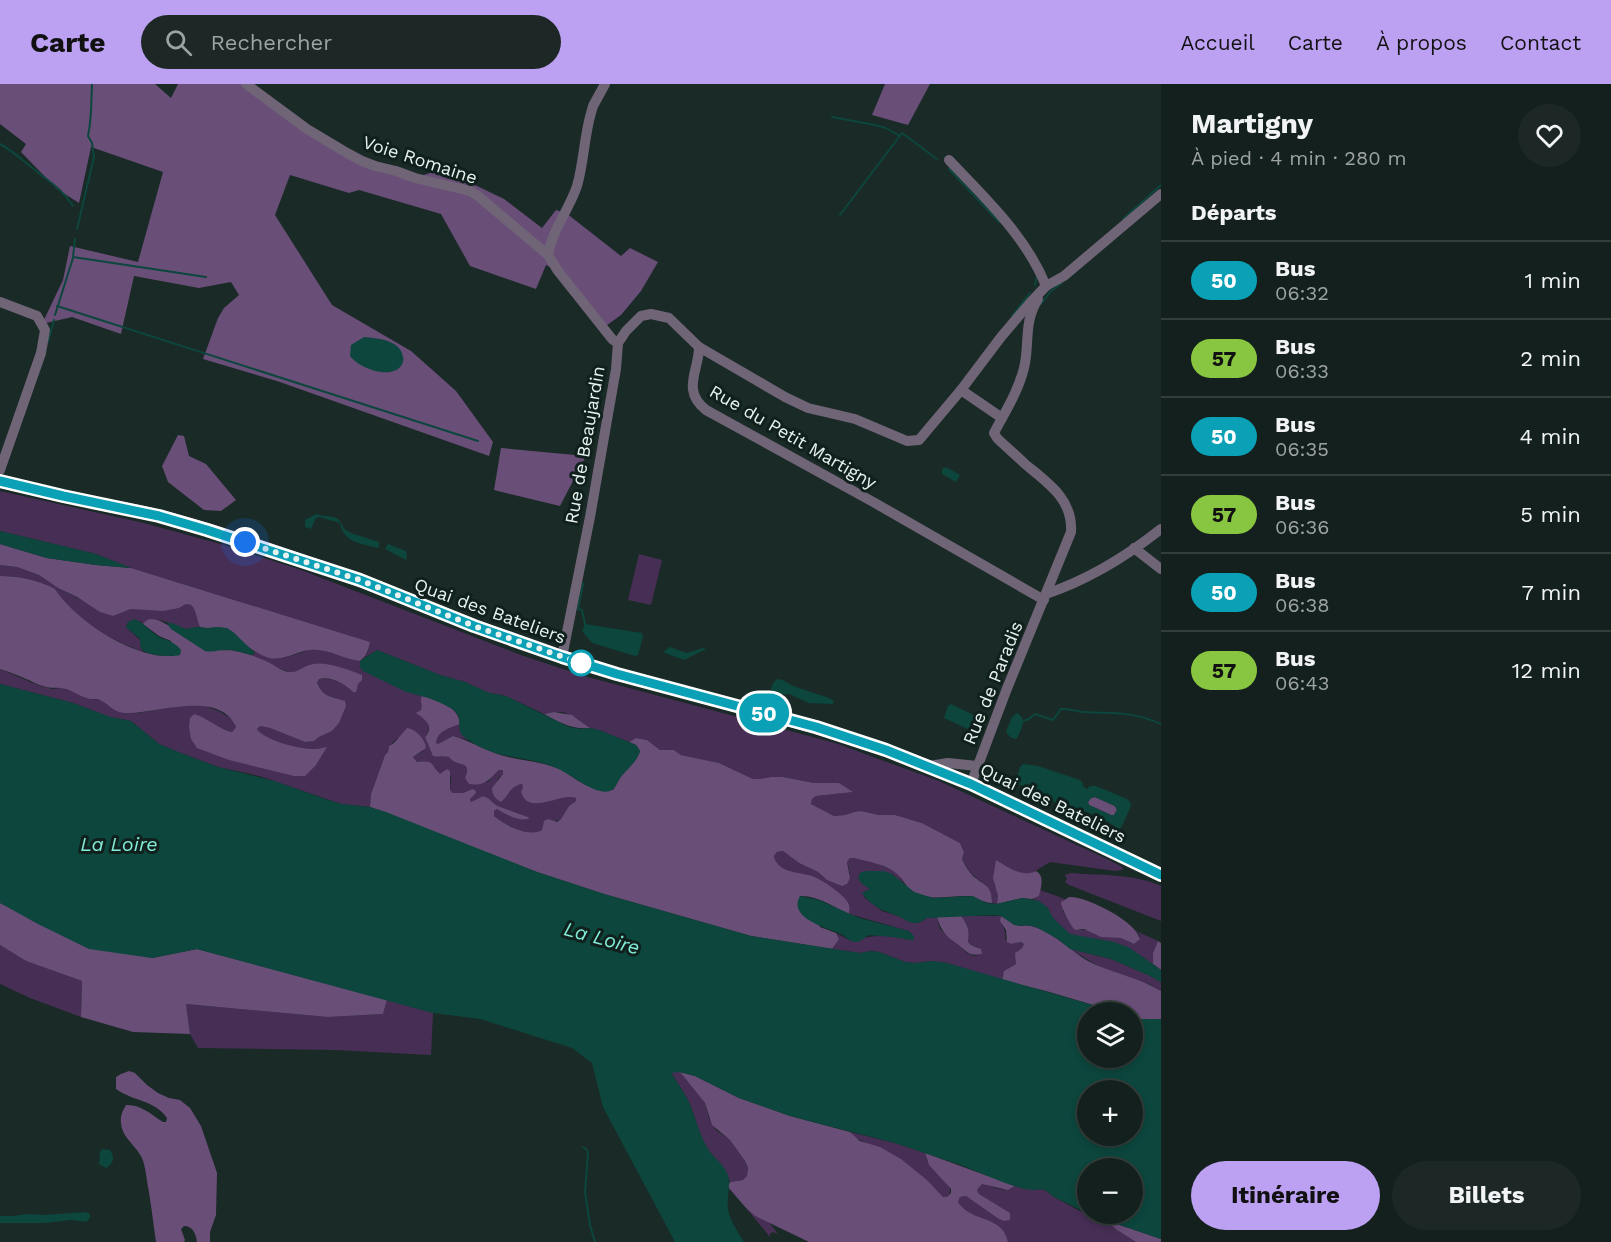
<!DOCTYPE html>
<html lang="fr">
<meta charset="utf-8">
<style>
body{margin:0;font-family:"Work Sans",sans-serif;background:#1d2826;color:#f1f3f6;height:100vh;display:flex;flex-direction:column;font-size:22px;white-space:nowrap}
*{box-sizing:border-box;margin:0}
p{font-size:20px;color:#9da3a4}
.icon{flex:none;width:33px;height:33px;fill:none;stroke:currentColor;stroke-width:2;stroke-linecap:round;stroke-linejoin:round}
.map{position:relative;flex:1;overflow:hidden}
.side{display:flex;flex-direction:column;background:#14201d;width:450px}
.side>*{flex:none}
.badge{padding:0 12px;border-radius:20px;font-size:21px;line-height:39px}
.controls{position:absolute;left:1077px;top:918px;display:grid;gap:12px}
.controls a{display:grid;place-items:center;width:66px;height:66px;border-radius:50%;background:#14201d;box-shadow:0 3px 9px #0003,0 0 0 2px #333e3b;font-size:30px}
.you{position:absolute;width:30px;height:30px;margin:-15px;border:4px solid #fff;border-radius:50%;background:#1a73e8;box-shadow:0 0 0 9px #1a73e833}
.map>.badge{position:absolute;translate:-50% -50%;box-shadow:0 0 0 3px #fff}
h2{padding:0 30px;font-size:22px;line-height:54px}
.round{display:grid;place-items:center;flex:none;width:63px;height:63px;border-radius:32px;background:#1d2826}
.summary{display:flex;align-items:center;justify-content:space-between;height:102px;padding:0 30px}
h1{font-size:28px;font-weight:700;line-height:45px}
.button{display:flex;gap:12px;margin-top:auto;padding:12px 30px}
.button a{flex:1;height:69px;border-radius:36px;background:#bca0f2;color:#111;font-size:24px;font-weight:700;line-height:69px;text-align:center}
.button a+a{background:#1d2826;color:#f1f3f6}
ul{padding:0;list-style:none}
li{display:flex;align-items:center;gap:18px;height:78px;padding:0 30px;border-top:2px solid #333e3b}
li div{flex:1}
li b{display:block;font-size:22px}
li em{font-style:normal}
li .badge{min-width:66px;font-weight:700;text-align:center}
header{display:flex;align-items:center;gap:36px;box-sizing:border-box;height:84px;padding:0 30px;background:#bca0f2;color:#111}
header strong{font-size:28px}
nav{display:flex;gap:33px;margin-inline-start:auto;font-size:21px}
.search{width:420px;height:54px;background:#1d2826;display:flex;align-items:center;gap:15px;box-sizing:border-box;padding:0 21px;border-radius:33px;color:#9da3a4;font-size:22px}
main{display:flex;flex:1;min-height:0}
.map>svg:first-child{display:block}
.green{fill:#472e55}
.forest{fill:#694e78}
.water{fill:#0c463d;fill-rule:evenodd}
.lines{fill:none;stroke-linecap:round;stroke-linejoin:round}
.stream{stroke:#0c463d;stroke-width:2}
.minor{stroke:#706477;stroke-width:10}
.major{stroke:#baa2c9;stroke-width:12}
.line-casing{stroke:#fff;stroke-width:14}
.line{stroke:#0aa0b6;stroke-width:9}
.walk{stroke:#e8f2ef;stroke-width:6;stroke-dasharray:0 10.8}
.stop-dot{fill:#fff;stroke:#0aa0b6;stroke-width:3}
.labels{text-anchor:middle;stroke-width:6;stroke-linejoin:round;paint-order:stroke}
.street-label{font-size:18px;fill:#e8f2ef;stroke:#10201d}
.water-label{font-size:20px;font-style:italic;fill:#81ebd7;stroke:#10201d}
</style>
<header>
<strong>Carte</strong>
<div class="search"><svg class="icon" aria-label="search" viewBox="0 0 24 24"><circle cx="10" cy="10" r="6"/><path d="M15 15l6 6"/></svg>Rechercher</div>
<nav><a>Accueil</a><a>Carte</a><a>À propos</a><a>Contact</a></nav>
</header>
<main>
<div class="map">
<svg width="1161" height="1158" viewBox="0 0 1161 1158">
<rect width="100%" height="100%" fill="#1a2a27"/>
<g class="green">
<path d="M0,407l144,32 80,22 77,25 220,85 63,21 251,67 104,38 170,79 13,7 1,3 -8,1 -65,-9 -18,11h-13l-8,-4 -17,15c4,7 5,12 3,20l-5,-1c0,-17 -8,-18 -19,-28 -5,-4 -8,-11 -11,-17l2,-6 -4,-9 -38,-20 -27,-8h-16l-18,-4 -7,1 -9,3 -11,1 -23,-12 1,-5 4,-3 36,-4 -13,-9h-25l-31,-6h-12l-11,3 -7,-1 -34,-16 -38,-8 -7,-5h-14l-13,-10 -11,-2 -7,4 -30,-12 -9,-2 -13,-10 -14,-6h-9l-10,2 -38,-18 -17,-3 -24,-11 -25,-7 -63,-25 -13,8 4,-6 1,-10 -238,-74 -35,-14 -96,-23z"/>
<path d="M639,470l23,6 -11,45 -23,-5z"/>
<path d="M0,481l17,2 22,8 19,13 55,28 18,-7 48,-1 7,-4 5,1c6,6 5,14 9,22 -5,0 -10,3 -15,2 -12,-3 -33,-17 -42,-5l-3,-3 -12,1 -2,5 14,13 1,8 3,4c-32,-11 -70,-33 -89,-63 -16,-9 -36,-13 -55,-13z"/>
<path d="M309,566h12l39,11v6l41,22 21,7c-3,5 1,9 -1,14 5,10 12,18 4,27l8,18c5,2 11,1 16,2 1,1 2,3 4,4 10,5 18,2 12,17l23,4 11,-12h5l-1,4 -6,6 10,13 9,-8 6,-1 1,3 48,9 5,2v3l-7,5 -8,13 -7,3 -6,-3c-2,4 -4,11 -8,13 -11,6 -38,-9 -46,-16v-5l3,-2c10,5 20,12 31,10v-2l-30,-11 -15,-10 -12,6 -1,-3 1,-10 -8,4h-10l-3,-3 1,-13 -7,-5 -4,2 -2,-1c-4,-10 -11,-12 -21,-11l-4,-5 10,-6 -24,-14 -10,9 -1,6 -3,3 -14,39 -1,13 -29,-3 -82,-28 -41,-9 -40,-15 -19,-8 -28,-23 -21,-4 -37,-14 -73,-19v-15l40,17 12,3 10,-1 12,4 11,6 15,2 38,13 42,-7 22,-1 17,6 8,5 6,4 3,7 -4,5 -42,-14 126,47 10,-17c-5,0 -10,1 -15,1 -13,0 -47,-8 -54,-20l3,-3 10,2 35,14 9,-1 5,-4 13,-6 7,-8 -3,-25c-10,-2 -14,-5 -19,-15l2,-4c12,-3 25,7 38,7l1,-2 -46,-20c-6,3 -12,7 -19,8 -10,0 -31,-12 -42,-17l4,-2 -1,-2c24,12 30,7 55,-1z"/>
<path d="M460,640c-1,9 2,11 9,16l-16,-4 -15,8 -3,-1c2,-12 15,-15 25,-19z"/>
<path d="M783,767l16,12 19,9 4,4 20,10 8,-12 -3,-12 3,-4c13,0 42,8 50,19 2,3 3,6 5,9 -15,-13 -18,-15 -38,-15l-6,12 9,6 -7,4 2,5 17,13 16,5 15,7h5l9,-5 10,-1 3,12 27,24 8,3 7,-2 -4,-7 -7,-2 -3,-3c2,-11 0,-17 -7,-26h40c-1,9 6,13 4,23l6,5 10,-2 3,2 -2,4 -5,3 -1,13c-8,4 -14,7 -14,16l-55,-17 -15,-2 -17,2 -10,-1 -26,-10 -8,-1 -11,2 -28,-4 7,-10 -3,-6 15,8c19,-6 40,-7 60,-1l-2,-9 -60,-17v-9l-44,-30 -14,-3 -14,-7 -3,-9 3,-4z"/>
<path d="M1070,789c28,2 66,1 91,13v35l-92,-36 -4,-3 2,-3 -2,-4z"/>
<path d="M1040,806l25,9 -2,1v12l16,18h9l8,5 25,3 13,6 6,-6v-3l-4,-4 22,10 -5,12v11c-14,-9 -26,-18 -42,-22 -9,-2 -36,-5 -42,-8 -15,-8 -20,-30 -37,-35l3,-1 5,-5z"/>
<path d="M0,861l26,16 56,20 -1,36 -51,-19 -30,-14z"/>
<path d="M1070,865l41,10 37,16 13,7v9l-10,-6 -51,-18z"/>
<path d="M387,916l46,13 -2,42 -96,-5 -137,-2 -8,-14 -4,-30 142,13 55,-3z"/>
<path d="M671,988h9l25,31 4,15 7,12 14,10 15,21 3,7 -1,8 -4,4 -13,2c-6,-19 -14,-20 -23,-34 -9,-16 -12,-33 -19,-48 -5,-10 -12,-19 -17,-28z"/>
<path d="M850,1048l45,11 30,10 2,8 21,24c3,5 3,7 -1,12h-4c-14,-13 -28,-27 -43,-38 -16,-12 -39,-14 -50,-27z"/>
<path d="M982,1100c12,2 23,10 33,2l20,4 5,-1 5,1 9,7 26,14 25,9 12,10 19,12h-128c-5,-26 -36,-19 -50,-40l2,-5 6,-1 7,4 36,13 -30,-19 -2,-4z"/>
<path d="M746,1124l9,8 14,6 9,12 -5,-2 -3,2v3z"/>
</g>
<g class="forest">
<path d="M0,0h155l16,14 7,-14h68l101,69 68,25 24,-8 13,4 52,25 38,29 14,-18 10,3 55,43 9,-8 28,14 -17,29 -20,24 -18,13 -45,-57 -12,-6 -10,24 -66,-23 -29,-52 -82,-24 -10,3 -59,-18 -15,40 57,90 79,46 45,40 37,51 -4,14 -212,-75 -74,-22 15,-41 6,-10 15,-13 -8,-13 -32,6 -65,-12 -13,58 -49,-17 -30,7 21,-44 7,-34 68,16 25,-90 -72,-25 -12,56 -22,-14 -36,-37 5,-8 -26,-20z"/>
<path d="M885,0h45l-22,41 -36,-10z"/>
<path d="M178,351l6,1 5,20 17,8 30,36 -15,11 -17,-1 -36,-28 -6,-16z"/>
<path d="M501,364l85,8 -26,50 -66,-16z"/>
<path d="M0,460l47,14 49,7 35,3 239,74c-2,8 -3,14 -10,19 -17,-2 -33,-13 -50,-11 -15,2 -26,11 -41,8 -10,-3 -20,-10 -28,-17 -3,-3 -5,-7 -10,-10 -11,-6 -20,-1 -31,-4 -4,-8 -3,-16 -9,-22l-5,-1 -7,4 -16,3 -32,-2 -18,7 -13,-4 -23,-15 -19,-9 -19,-13 -22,-8 -17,-2z"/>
<path d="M0,492c19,0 39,4 55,13 18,28 63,58 96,65 7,2 15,2 23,2l-3,-15 -12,-5 -16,-12c10,-15 32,8 43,13 10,5 21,10 31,12 4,2 9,1 13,1 14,2 28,7 40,13 7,4 13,9 21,9 8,0 14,-7 22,-8 13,-3 37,6 49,11v5l-4,4 -2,8h-3c-8,-8 -22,-16 -34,-13l-2,4c7,15 14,13 28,18l1,5 -7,17 -7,8 -13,6 -5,4 -9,1 -35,-14 -10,-2 -3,3c7,11 42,20 55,20 5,0 10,-1 15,-2l-11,18 -11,11h-11l-65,-16 -32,-12 -6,-9 -2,-12 1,-9 4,-4c14,4 26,16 38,18l4,-5c-17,-39 -82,-12 -112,-14 -11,-1 -15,-9 -24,-13 -4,-2 -9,0 -14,-2 -7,-2 -13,-7 -20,-9 -8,-2 -15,0 -23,-3 -6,-1 -11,-5 -17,-7 -8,-4 -17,-7 -26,-10z"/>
<path d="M422,612c14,4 37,10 38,28 -10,4 -23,7 -24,19l2,1 15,-8c18,5 33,15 51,20 17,5 34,5 50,11 11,3 18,11 28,16 8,5 22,5 31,7 4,-6 7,-13 11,-18 7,-7 13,-11 16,-21l-4,-6 -7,-3 7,-4 11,2 13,10h14l7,5 38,8 34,16h7l11,-2h12l31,6h25l14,9 -37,4 -4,3 -1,5 23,12 11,-1 9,-3 7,-1 18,4h16l27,8 38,20 4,9 -2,7c3,6 6,12 11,17 12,10 19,9 19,27 -9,0 -15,-6 -23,-7 -20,-1 -36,6 -55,-4 -10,-6 -9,-11 -16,-17 -11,-11 -29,-13 -44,-17h-4l-3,4 3,16 -3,6 -5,2 -15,-6 -9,-8 -19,-9 -16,-12 -6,1 -3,4c3,17 26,16 38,20 9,3 35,20 37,29 1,3 0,6 0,9 -15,-7 -32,-19 -49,-18l20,31 16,6 3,6 -7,10 -81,-13 -147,-42 -67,-22 -167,-65 1,-13 14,-39 3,-3 1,-6 5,-3 13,-15c9,1 18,11 19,20l-13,9 4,5c18,-2 13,2 23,12l7,-5 3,2v19l3,3h10l9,-4 3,1 1,3 -6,6 1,3 12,-6c7,2 9,7 15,10l30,11 1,2c-12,2 -22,-4 -32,-10l-3,2v5c11,9 34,22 48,14l2,-9 4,-2 9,3 4,-3 8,-13 7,-5v-3c-16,-6 -47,19 -55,-6l2,-5 -1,-3c-12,2 -13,11 -21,18 -6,-3 -9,-8 -9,-14l11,-14v-4h-4c-11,11 -14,16 -30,14l-4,-6c6,-15 -2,-12 -12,-17 -2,-1 -3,-3 -4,-4 -5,-1 -11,0 -16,-1l-8,-19c10,-10 0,-18 -9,-24l5,-3c2,-5 -2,-9 1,-14z"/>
<path d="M554,628l18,3 18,13c-18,2 -31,-6 -46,-14z"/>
<path d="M1095,713l20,9 2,4 -3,5h-3l-22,-10 -1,-3 3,-4z"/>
<path d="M996,776c12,7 26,18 40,11 9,5 5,16 3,25l-7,3 -10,-1 -25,6 1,-8 -5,-18z"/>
<path d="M1069,813c17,-1 67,24 71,42l-6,5 -13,-6 -20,-1 -17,-8 -9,1c-4,-4 -14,-22 -14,-28z"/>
<path d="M0,819l152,55 45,-9 190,51 -4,14 -55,3 -142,-13 4,30 -57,-2 -52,-15 1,-36 -56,-20 -26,-16z"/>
<path d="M961,832c7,9 9,15 7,26l3,3 10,4 1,5c-12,3 -16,-3 -25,-10 -11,-8 -16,-13 -20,-27z"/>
<path d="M1001,832l19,10c22,-5 49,24 68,35 23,12 50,16 73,30v28h-24l-4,-1 -1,-6h-15l-71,-21 -44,-11 2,-9 12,-7 -1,-11 7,-5 2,-4 -3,-2 -10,2 -4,-2 -1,-12 -6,-9z"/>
<path d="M1158,857l3,2v27l-8,-6v-11z"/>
<path d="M129,987l6,2 12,12 11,8 11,5 11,2 10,8 11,18 16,47 -1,42 -6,17v10h-13c-1,-8 -4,-16 -13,-16l-3,3 4,11 -1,2h-28c-3,-20 -5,-40 -9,-61 -1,-7 -2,-16 -5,-23 -6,-13 -20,-20 -21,-35 -1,-7 2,-13 5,-18 14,-1 25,9 37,17h3l1,-4c-12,-18 -35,-17 -51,-29v-12l5,-3z"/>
<path d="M680,988l15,4 44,22 51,18 60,16 10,9 20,6 21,12 26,21 16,17h4l4,-4v-4l-22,-24 -4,-12 90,33 -7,4 -26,-6 -5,6 2,4 31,19v7l-6,1 -5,-2 -33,-23 -6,1 -2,5c14,21 45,13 50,40h-199l-54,-26 -9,-8 -18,-21 2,-5 13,-2 4,-4 1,-8 -3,-7 -15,-21 -18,-15 -7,-22z"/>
<path d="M1105,1136l56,19v3h-25l-19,-12z"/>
</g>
<g class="water">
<path d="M364,253c13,1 37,3 39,20 1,3 0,6 -2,9 -11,14 -42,2 -51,-10l1,-11z"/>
<path d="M946,383l14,8 -4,7 -14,-8v-5z"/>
<path d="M316,430c15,5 22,-2 28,15l7,4 28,9v4l-1,2c-17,-4 -35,-6 -38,-25l-21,-6 -3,1 -5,11 -6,-2v-7z"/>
<path d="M0,447l96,23 35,14 -35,-3 -49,-7 -47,-14z"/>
<path d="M388,460l18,7 1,7 -1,2 -21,-11z"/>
<path d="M134,535c10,3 16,13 25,18 9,4 16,5 22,13l-1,5c-8,2 -34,1 -38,-6 -2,-2 -2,-7 -2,-10l-14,-12 2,-5z"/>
<path d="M167,539h5l14,6 10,-2 11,1 11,-1 9,1 6,4 22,21 -4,2c-6,-2 -13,-4 -20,-5 -9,-1 -18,3 -26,1l-34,-22z"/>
<path d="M585,540l57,9 1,4 -5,18 -3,1 -43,-13 -10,-12z"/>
<path d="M670,563l17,6 16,-5 3,1 -22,11 -19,-7 -1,-2z"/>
<path d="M377,566l63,25 25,7 24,11 17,3 63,31 12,2 9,-1 9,2 37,15 4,6c-4,13 -15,19 -22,30 -2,4 -3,8 -8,10 -15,5 -40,-18 -54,-23 -28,-13 -61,-8 -87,-28 -2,-1 -5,-3 -7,-5 -4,-5 -2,-13 -3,-18l-5,-7 -11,-6 -14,-6 -23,-6 -43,-21 -3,-4v-6z"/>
<path d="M778,595c8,1 11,6 18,8 11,4 22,7 33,11l4,2 1,2 -2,2 -23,-1 -20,-9 -13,1 -5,-6c1,-5 3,-8 7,-10z"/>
<path d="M0,600l73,19 37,14 21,4 28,23 19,8 40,15 56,14 51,18 16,5 29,3 16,5 151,60 67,22 147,42 109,17 11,-2 8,1 26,10 10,1 17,-2 15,2 170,49h-29v46h44l1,-40 4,1h24v220l-73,-25h44v-46h-44l-1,45 -33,-16 -9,-7 -5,-1 -5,1 -11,-1 -19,-6 -47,-19 -63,-21 -105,-27 -51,-18 -44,-22 -15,-4 -9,1c6,9 12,18 17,27 7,15 10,32 19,47 5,10 15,15 20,26 5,11 -1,24 1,36 2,12 10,23 16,33h-69l-72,-135 -11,-44 -20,-15 -92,-29 -47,-6 -236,-64 -45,9 -63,-9 -51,-25 -38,-21zM1088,1006h44v46h-44z"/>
<path d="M951,620l26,13 1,3 -6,11 -28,-13 4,-12z"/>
<path d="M1017,629c11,6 4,16 0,25l-2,1 -5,-2 -4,-5 6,-15z"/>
<path d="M1023,680l15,2 42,14 2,2 1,4 4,3 3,-3h6l31,13 3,3 1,4 -10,22 -3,1c-19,-16 -43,-20 -66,-28 -12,-5 -23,-12 -34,-17l-2,-4 4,-13zM1095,713l20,9 2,4 -3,5h-3l-22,-10 -1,-3 3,-4z"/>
<path d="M867,787h17l8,3 22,18 19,6 40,-2 13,7 10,1 26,-6 17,3 9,7 5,10 17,16 44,8 16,6 31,22v12l-13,-7 -37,-16 -41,-10 -12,-10 -22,-12 -10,-2 -6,1 -6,-1 -13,-9 -6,-1 -68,3c-4,2 -8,6 -13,5 -5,0 -10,-4 -14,-6 -16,-7 -26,-8 -38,-24l8,-4 -9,-6 -3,-6 3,-5z"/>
<path d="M800,812l19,4 40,18 50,13 5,5v4h-3l-19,-3 -24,-2c-4,3 -7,7 -12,7 -6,0 -9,-4 -13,-7 -14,-7 -56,-16 -43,-39z"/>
<path d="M102,1065l8,1c5,8 4,13 -4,18l-7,-4 1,-12z"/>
<path d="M85,1128l5,2v4l-4,4 -15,-2 -27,3h-44v-7h12l17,-2 15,1z"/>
</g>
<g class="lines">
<g class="stream">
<path d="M832,33l43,8 11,3 14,8"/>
<path d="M0,60c13,7 23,17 35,26 16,13 26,18 38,36"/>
<path d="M949,85l50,53"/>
<path d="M840,131l62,-82 35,26"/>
<path d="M1123,135l38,-34"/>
<path d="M77,145l17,-72 -2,-14 -4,-7c4,-18 3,-34 4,-52"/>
<path d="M75,155l-2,18 133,20"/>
<path d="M1035,201l2,-9"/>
<path d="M1041,220l10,-13 11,-8"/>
<path d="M57,222l421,135"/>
<path d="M55,231l18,-57"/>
<path d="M1012,232l18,-23"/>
<path d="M48,258l6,-22"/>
<path d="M581,498l2,2 -5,25 4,1 3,14"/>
<path d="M1023,637l6,-2 6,-5 18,6 8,-11c9,-1 16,3 24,3 30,2 47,-1 76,12"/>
<path d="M583,1063l4,3 1,3 -3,39 5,33 5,17"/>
</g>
<g class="minor">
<path d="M246,0l61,45 40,24 15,8 13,5 21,5 19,7 55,13 8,5 70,59"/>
<path d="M605,0l-12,22 -2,7c-7,24 -7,49 -14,73 -8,24 -25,44 -29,69l10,16 54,68 6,4"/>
<path d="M949,76c36,38 77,76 97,126"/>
<path d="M0,218l37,14 8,14 -4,23 -41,117"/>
<path d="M961,306l41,28"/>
<path d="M1134,464l27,21"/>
<path d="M1046,510c42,-14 81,-38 115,-65"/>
<path d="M1044,516l-169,-97 -169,-93c-25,-20 -7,-39 -7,-63l86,50 23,11 47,11 52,22 12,-1 42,-50 40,-53 29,-34 16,-17 18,-10 97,-82"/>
<path d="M562,573l28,-140 26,-148 2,-26 8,-12 15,-15 10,-2 18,4 30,29"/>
<path d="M929,682l19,-3 29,3"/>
<path d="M971,700l35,-93 65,-159c2,-33 -23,-49 -46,-68 -9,-9 -19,-17 -28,-26l-3,-5c11,-21 24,-41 30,-65 6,-24 -1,-45 14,-69"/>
</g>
<path class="major" d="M0,397c26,6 52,13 78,18 26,6 53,10 79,16 50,12 99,29 147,46 88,29 173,68 261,97 106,34 215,56 321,92 95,33 184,83 275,125"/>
</g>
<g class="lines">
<defs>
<path id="line" d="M0,397l63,15 96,20 48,14 153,50 114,46 88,31 55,17 199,53 70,23 85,34 190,91"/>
</defs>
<use href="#line" class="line-casing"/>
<use href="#line" class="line"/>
<path class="walk" d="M245,458l115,38 114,46 107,37"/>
</g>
<circle class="stop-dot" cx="581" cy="579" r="12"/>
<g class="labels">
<g class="street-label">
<text transform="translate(420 76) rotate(18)" y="6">Voie Romaine</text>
<text transform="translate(793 353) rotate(30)" y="6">Rue du Petit Martigny</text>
<text transform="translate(585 361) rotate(-80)" y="6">Rue de Beaujardin</text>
<text transform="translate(490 527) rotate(20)" y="6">Quai des Bateliers</text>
<text transform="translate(993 599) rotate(-68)" y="6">Rue de Paradis</text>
<text transform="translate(1053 719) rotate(26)" y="6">Quai des Bateliers</text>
</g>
<g class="water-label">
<text x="119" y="767">La Loire</text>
<text transform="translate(602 854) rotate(15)" y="7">La Loire</text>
</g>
</g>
</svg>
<div class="controls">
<a><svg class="icon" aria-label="layers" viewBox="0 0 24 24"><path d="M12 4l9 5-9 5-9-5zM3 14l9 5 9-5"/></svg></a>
<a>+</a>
<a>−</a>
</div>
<div class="you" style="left:245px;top:458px"></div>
<b class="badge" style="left:764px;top:629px;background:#0aa0b6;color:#fff">50</b>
</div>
<section class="side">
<div class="summary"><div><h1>Martigny</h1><p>À pied · 4 min · 280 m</p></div><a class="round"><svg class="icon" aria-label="heart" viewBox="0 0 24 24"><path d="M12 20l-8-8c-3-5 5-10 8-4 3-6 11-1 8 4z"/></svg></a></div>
<h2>Départs</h2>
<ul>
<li><span class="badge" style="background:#0aa0b6;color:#fff">50</span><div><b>Bus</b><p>06:32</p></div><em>1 min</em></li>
<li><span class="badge" style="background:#88c540;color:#111">57</span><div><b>Bus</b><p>06:33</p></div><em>2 min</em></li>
<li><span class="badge" style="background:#0aa0b6;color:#fff">50</span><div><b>Bus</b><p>06:35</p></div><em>4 min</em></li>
<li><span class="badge" style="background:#88c540;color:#111">57</span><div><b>Bus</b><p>06:36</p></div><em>5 min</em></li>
<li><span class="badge" style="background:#0aa0b6;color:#fff">50</span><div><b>Bus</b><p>06:38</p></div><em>7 min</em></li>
<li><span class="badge" style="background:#88c540;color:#111">57</span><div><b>Bus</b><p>06:43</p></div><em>12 min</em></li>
</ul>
<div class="button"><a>Itinéraire</a><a>Billets</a></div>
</section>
</main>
